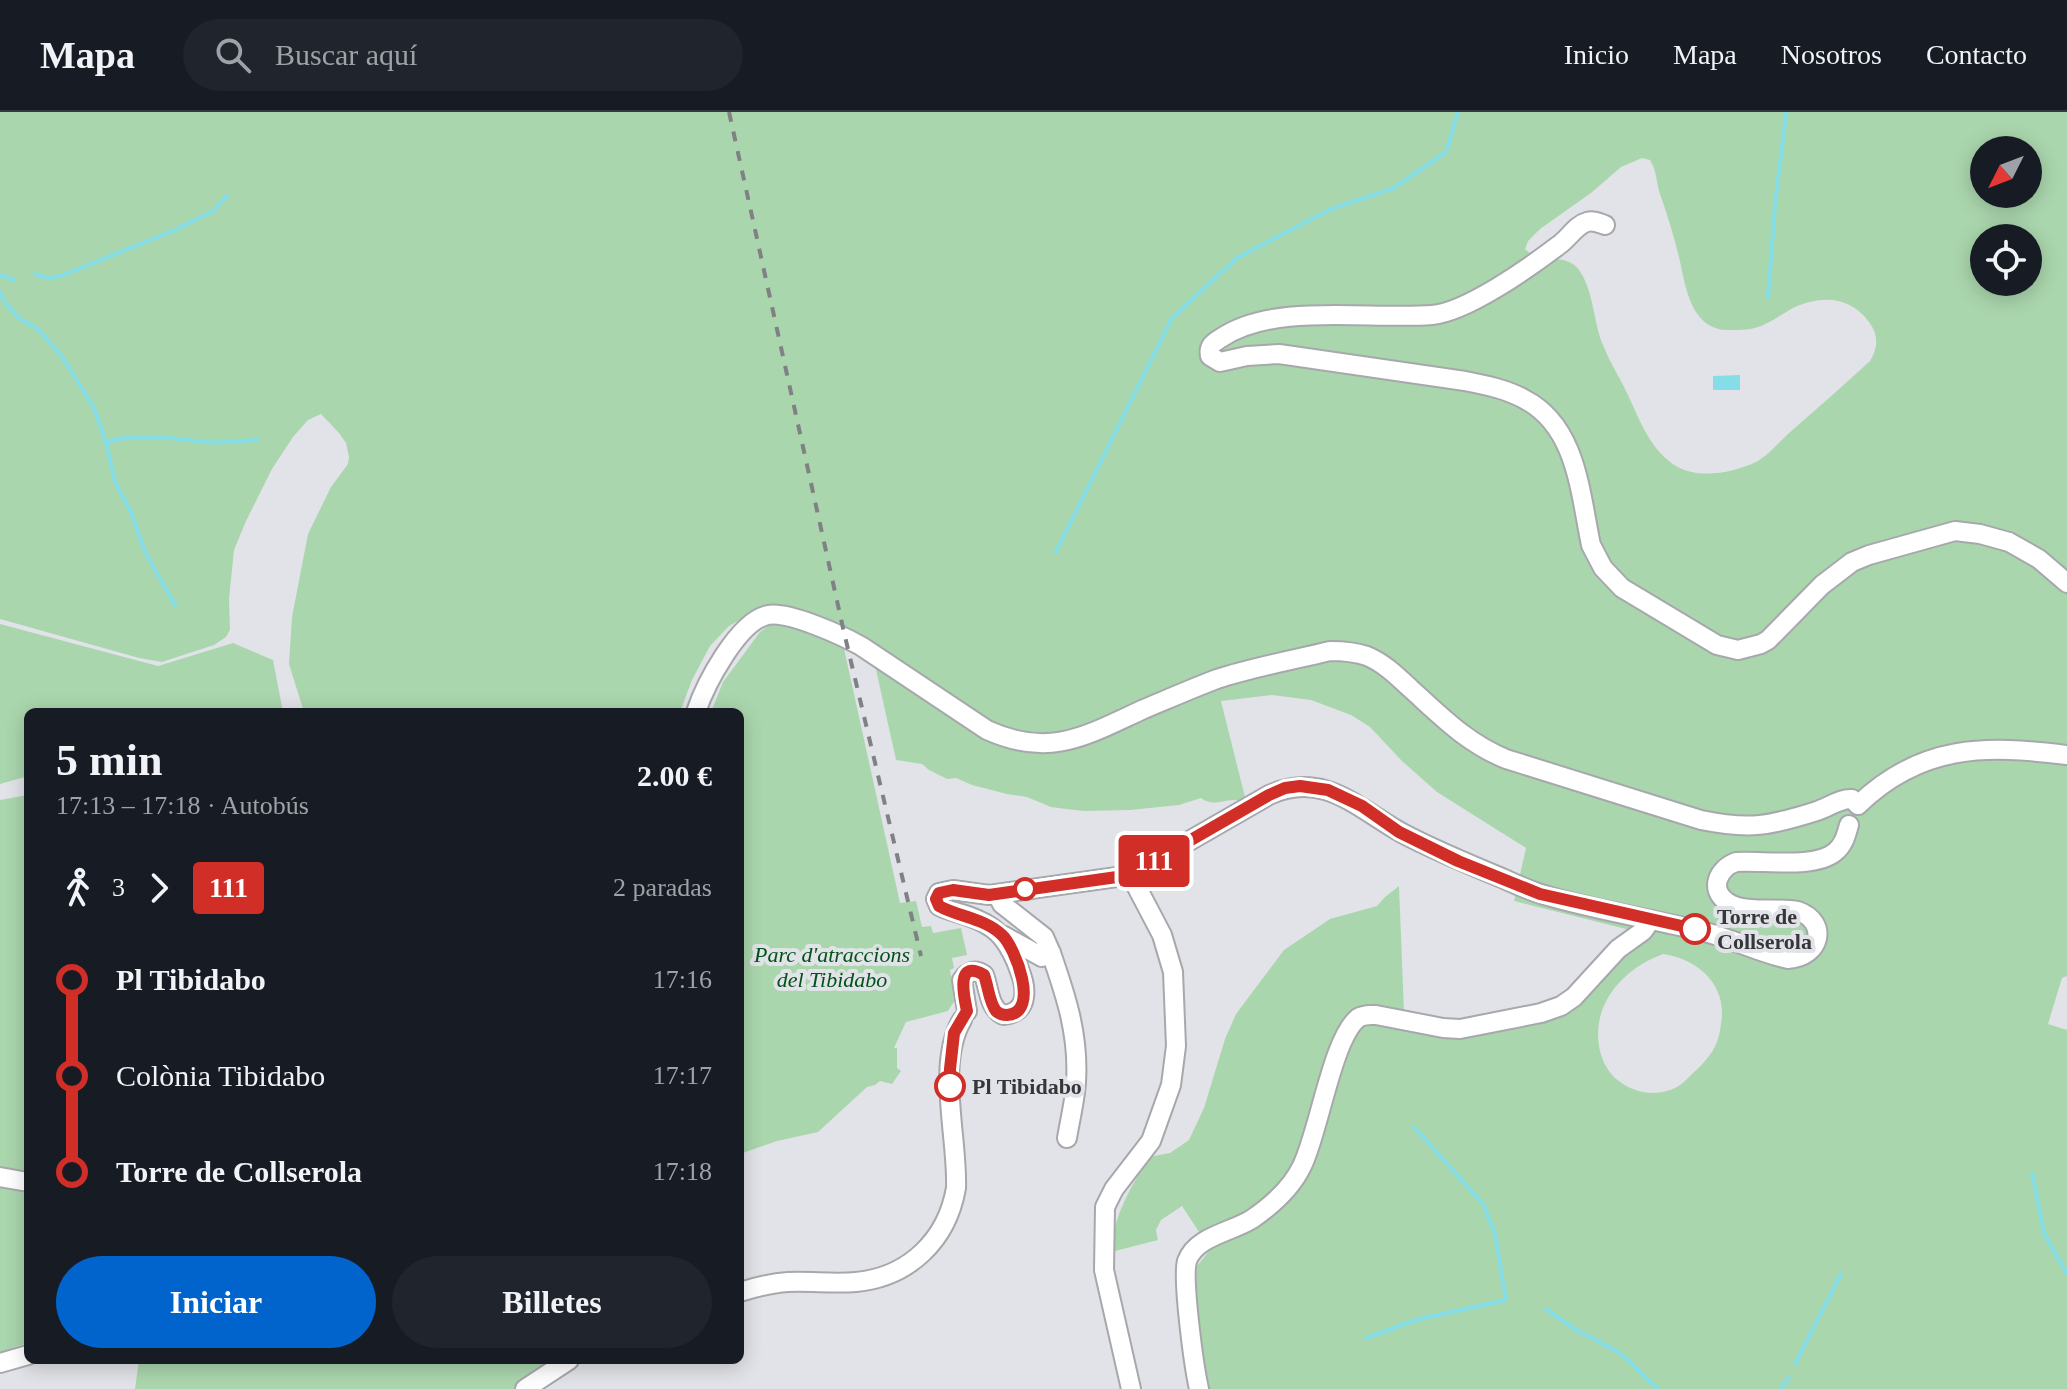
<!DOCTYPE html>
<html lang="es">
<meta charset="utf-8">
<style>
body{margin:0;font-family:Georgia,serif;background:#20242c;color:#f1f3f6;height:100vh;display:flex;flex-direction:column;font-size:30px;white-space:nowrap}
*{box-sizing:border-box;margin:0}
p{font-size:26px;color:#9ea1a6}
.icon{flex:none;width:44px;height:44px;fill:none;stroke:currentColor;stroke-width:2;stroke-linecap:round;stroke-linejoin:round}
.map{position:relative;flex:1;overflow:hidden}
.sheet{position:absolute;left:24px;top:596px;width:720px;height:656px;display:flex;flex-direction:column;background:#171b24;border-radius:12px;box-shadow:0 4px 20px #0003}
.sheet>*{flex:none}
.badge{padding:0 16px;border-radius:6px;font-size:28px;line-height:52px}
.needle{width:52px;rotate:228deg}
.fabs{position:absolute;left:1970px;top:24px;display:grid;gap:16px}
.fabs a{display:grid;place-items:center;width:72px;height:72px;border-radius:50%;background:#171b24;box-shadow:0 4px 20px #0003;font-size:40px}
.map>.badge{position:absolute;translate:-50% -50%;box-shadow:0 0 0 4px #fff}
.legs{display:flex;align-items:center;gap:12px;height:88px;padding:0 32px;font-size:26px}
.legs p{margin-inline-start:auto}
.summary{display:flex;align-items:center;justify-content:space-between;height:136px;padding:0 32px}
h1{font-size:44px;font-weight:600;line-height:60px}
.primary-button{display:flex;gap:16px;margin-top:auto;padding:16px 32px}
.primary-button a{flex:1;height:92px;border-radius:48px;background:#0064cc;color:#fff;font-size:32px;font-weight:600;line-height:92px;text-align:center}
.primary-button a+a{background:#20242c;color:#f1f3f6}
ul{padding:0 32px;list-style:none}
li{display:flex;align-items:center;gap:28px;height:96px;font-size:30px}
li i{display:grid;place-items:center;width:12px;height:100%;margin:0 10px;background:currentColor}
li i::after{content:'';width:20px;height:20px;margin:-10px;border:6px solid;border-radius:50%;background:#171b24}
li p{margin-inline-start:auto}
li:first-child i{background:linear-gradient(#0000 50%,currentColor 0)}
li:last-child i{background:linear-gradient(currentColor 50%,#0000 0)}
header{display:flex;align-items:center;gap:48px;box-sizing:border-box;height:112px;padding:0 40px;background:#171b24;border-bottom:2px solid #363941}
header strong{font-size:38px}
nav{display:flex;gap:44px;margin-inline-start:auto;font-size:28px}
.search{width:560px;height:72px;background:#20242c;display:flex;align-items:center;gap:20px;box-sizing:border-box;padding:0 28px;border-radius:44px;color:#9ea1a6;font-size:30px}
.map>svg:first-child{display:block}
.green{fill:#aad6ad;fill-rule:evenodd}
.water{fill:#84dde7}
.lines{fill:none;stroke-linecap:round;stroke-linejoin:round}
.stream{stroke:#84dde7;stroke-width:4}
.minor-casing{stroke:#a7a8ac;stroke-width:22}
.minor{stroke:#fff;stroke-width:18}
.rail{stroke:#808184;stroke-width:4;stroke-dasharray:10 10;stroke-linecap:butt}
.line-1-casing{stroke:#fff;stroke-width:18}
.line-1{stroke:#d02e26;stroke-width:12}
.stop-1-dot{fill:#fff;stroke:#d02e26;stroke-width:4}
.labels{text-anchor:middle;stroke-width:8;stroke-linejoin:round;paint-order:stroke}
.stop-label{font-size:22px;font-weight:bold;fill:#353638;stroke:#e2e3e8;text-anchor:start}
.park-label{font-size:22px;font-style:italic;fill:#005318;stroke:#e2e3e8}
</style>
<header>
<strong>Mapa</strong>
<div class="search"><svg class="icon" aria-label="search" viewBox="0 0 24 24"><circle cx="10" cy="10" r="6"/><path d="M15 15l6 6"/></svg>Buscar aquí</div>
<nav><a>Inicio</a><a>Mapa</a><a>Nosotros</a><a>Contacto</a></nav>
</header>
<div class="map">
<svg width="2067" height="1277" viewBox="0 0 2067 1277">
<rect width="100%" height="100%" fill="#e2e3e8"/>
<g class="green">
<path d="M0,0h2067v864l-5,2 -14,46 19,6v359h-861l-11,-93 2,-30 17,-21 -13,-10 -19,-29 -21,14 -5,10 2,10 -47,12c2,-36 20,-65 38,-95l21,-4 19,-13 15,-32 21,-69 11,-25 48,-64 46,-31 47,-13 8,-9 14,-11 5,126 52,9 43,-10 37,-3 24,-7 70,-71 -116,-29 12,-53 -89,-56 -35,-31 -32,-34 -19,-12 -40,-15 -39,-5 -51,6 25,100c-5,0 -9,-1 -13,-1 -13,1 -21,6 -32,-2l-22,7 -49,5 -46,1 -18,-2 -15,-2 -24,-10 -20,-3 -35,-9 -16,-7 -9,1 -18,-9 -7,-6 -26,-4 -21,-95v-22l-36,-18 -51,-19h-24l-35,20 -19,20 -18,34 -12,32h-376l-15,-48 3,-47 16,-83 23,-47 17,-23 1,-7 -3,-14 -7,-10 -18,-19 -13,6 -15,17 -21,32 -26,52 -12,29 -5,49 1,31 -4,7 -12,8 -52,17 -23,-4 -139,-39zM1984,38h44v44h-44zM1642,46l8,2c7,11 6,22 10,34 7,20 13,39 18,59 6,23 9,63 35,74 6,3 12,3 18,3 8,0 16,0 24,-2 14,-4 25,-13 38,-20 28,-13 57,-12 76,14 10,13 9,26 1,39 -27,25 -55,49 -82,73 -10,9 -21,22 -32,28 -26,12 -64,19 -87,-1 -24,-19 -33,-52 -47,-78 -7,-13 -14,-25 -19,-38 -10,-24 -9,-54 -24,-75 -12,-18 -40,-6 -54,-21l3,-8 12,-12 51,-36 30,-26zM1984,126h44v44h-44zM1663,842c35,5 65,31 58,70 -1,6 -2,13 -4,18 -5,13 -16,24 -26,33 -4,4 -9,9 -14,12 -21,11 -45,6 -62,-9 -9,-9 -14,-20 -16,-32 -7,-44 26,-78 64,-92z"/>
<path d="M0,512l158,42 75,-23 40,17 10,52h-255v64l-28,8z"/>
<path d="M775,512l40,9 28,11 57,259 16,-2 6,26 9,-1 2,7 28,-5 6,27 -15,3 2,10 -4,2 5,30 -7,11 -42,11 -12,26h3v20l4,3 -9,13 -12,-3 -5,4 -8,2 -49,45 -41,9 -37,13v-442h-29l12,-30 37,-50 8,-6z"/>
<path d="M28,683v548l-28,9v-552z"/>
<path d="M139,1248h410l-12,17 -15,12h-387z"/>
</g>
<path class="water" d="M1740,263v15h-27v-14z"/>
<g class="lines">
<g class="stream">
<path d="M35,162l12,4 14,-2 114,-46 38,-19 14,-15"/>
<path d="M0,163l14,5"/>
<path d="M0,180l4,9 15,17 19,11 25,29 31,50 12,34 9,40 16,30 14,40 30,53"/>
<path d="M1768,185l7,-92 11,-93"/>
<path d="M106,330c35,-10 66,-3 101,0 17,2 34,-2 51,-2"/>
<path d="M1056,440l116,-234 65,-60 94,-49 63,-21 52,-36 12,-40"/>
<path d="M2032,1061l12,60 23,41"/>
<path d="M1546,1197l27,19 47,25 38,36"/>
<path d="M1366,1226l53,-19 87,-19 -11,-66 -12,-30 -69,-77"/>
<path d="M1795,1252l46,-90"/>
<path d="M1781,1277l8,-11"/>
</g>
<defs>
<g id="minor">
<path d="M1605,113c-6,-2 -11,-5 -18,-3 -11,3 -18,16 -28,23 -29,22 -92,67 -127,70 -63,5 -158,-13 -211,23 -8,5 -13,8 -11,18l10,6 27,-6 32,-2 186,27c20,4 41,8 59,18 53,27 56,94 67,146l12,23 19,20 95,57 21,5 23,-6 7,-4 54,-55 30,-23 17,-7 86,-24 25,3 29,8 30,17 28,24"/>
<path d="M696,600c9,-27 42,-91 72,-97 21,-4 75,21 93,31l126,84c64,29 100,5 157,-21 24,-10 49,-21 73,-30 37,-12 76,-19 113,-28 12,0 25,1 37,5 17,7 31,21 44,33 31,28 56,54 95,70l195,61c49,10 69,6 116,-9 12,-4 24,-13 35,-12l6,6"/>
<path d="M1858,693c63,-61 127,-60 209,-50"/>
<path d="M1130,762l32,61 11,37 3,74 -5,39 -20,56 -37,48 -9,18 -1,63 27,119"/>
<path d="M997,782l5,10 42,33 7,16"/>
<path d="M1004,824l38,21 9,-4c15,43 28,82 25,129 -1,18 -6,38 -9,56"/>
<path d="M967,899l-5,-31c6,-9 13,-11 22,-5 5,14 5,33 19,40 12,-1 20,-7 21,-18 2,-13 -4,-25 -8,-36 -11,-25 -22,-36 -48,-45 -10,-4 -20,-5 -29,-10l-3,-7 3,-6 14,-3 36,5 135,-19 13,-5 132,-76c55,-25 89,14 133,38 32,17 66,31 100,45 13,6 26,12 39,16 52,16 107,24 160,37 30,7 58,22 87,28 33,-2 41,-37 10,-48 -20,-4 -54,3 -71,-9 -19,-13 -8,-34 9,-40 26,-2 79,7 99,-10 9,-7 11,-17 14,-27"/>
<path d="M0,1065l28,5"/>
<path d="M740,1180c16,-5 32,-9 48,-10 23,-1 46,2 68,0 53,-5 91,-42 100,-94 2,-50 -20,-124 6,-168"/>
<path d="M0,1251l28,-8"/>
<path d="M525,1277l44,-29"/>
<path d="M1199,1277c-5,-22 -17,-110 -12,-128 9,-25 45,-29 65,-42 19,-13 40,-32 50,-53 17,-34 30,-127 56,-148 6,-4 12,-3 18,-3l67,13 17,1 81,-16 20,-7 13,-9 44,-48 25,-18 8,-11"/>
</g>
</defs>
<use href="#minor" class="minor-casing"/>
<use href="#minor" class="minor"/>
<path class="rail" d="M729,0l114,516 78,328"/>
</g>
<g class="lines">
<defs>
<path id="line-1" d="M950,974v-17l4,-36 13,-22c-3,-14 -12,-53 17,-36 4,10 5,27 12,36 3,3 7,4 11,4 34,-2 8,-68 -5,-80 -18,-17 -43,-18 -63,-29l-3,-7 3,-6 14,-3 36,5 135,-19 13,-5 132,-76 16,-7 15,-2 28,4 34,16 37,26 59,29 82,33 155,35"/>
</defs>
<use href="#line-1" class="line-1-casing"/>
<use href="#line-1" class="line-1"/>
</g>
<g class="stop-1-dot">
<circle cx="1025" cy="777" r="10"/>
<circle cx="1695" cy="817" r="14"/>
<circle cx="950" cy="974" r="14"/>
</g>
<g class="labels">
<g class="stop-label">
<text x="1717" y="812">Torre de<tspan x="1717" dy="25">Collserola</tspan></text>
<text x="972" y="982">Pl Tibidabo</text>
</g>
<g class="park-label">
<text x="832" y="850">Parc d'atraccions<tspan x="832" dy="25">del Tibidabo</tspan></text>
</g>
</g>
</svg>
<div class="fabs">
<a><svg class="needle" viewBox="-14 -14 28 28"><path d="M0-13l5 13h-10z" fill="#e53935"/><path d="M0 13l5-13h-10z" fill="#9ea1a6"/></svg></a>
<a><svg class="icon" aria-label="locate" viewBox="0 0 24 24"><circle cx="12" cy="12" r="6"/><path d="M12 2v4M12 18v4M2 12h4M18 12h4"/></svg></a>
</div>
<b class="badge" style="left:1154px;top:749px;background:#d02e26;color:#fff">111</b>
<section class="sheet">
<div class="summary"><div><h1>5 min</h1><p>17:13 – 17:18 · Autobús</p></div><b>2.00 €</b></div>
<div class="legs"><svg class="icon" aria-label="walk" viewBox="0 0 24 24"><circle cx="13" cy="4" r="2"/><path d="M13 8l-2 6 4 7M11 14l-3 7M7 12l3-4h3l4 4"/></svg>3<svg class="icon" aria-label="forward" viewBox="0 0 24 24"><path d="M9 5l7 7-7 7"/></svg><b class="badge" style="background:#d02e26;color:#fff">111</b><p>2 paradas</p></div>
<ul>
<li><i style="color:#d02e26"></i><b>Pl Tibidabo</b><p>17:16</p></li>
<li><i style="color:#d02e26"></i><span>Colònia Tibidabo</span><p>17:17</p></li>
<li><i style="color:#d02e26"></i><b>Torre de Collserola</b><p>17:18</p></li>
</ul>
<div class="primary-button"><a>Iniciar</a><a>Billetes</a></div>
</section>
</div>
